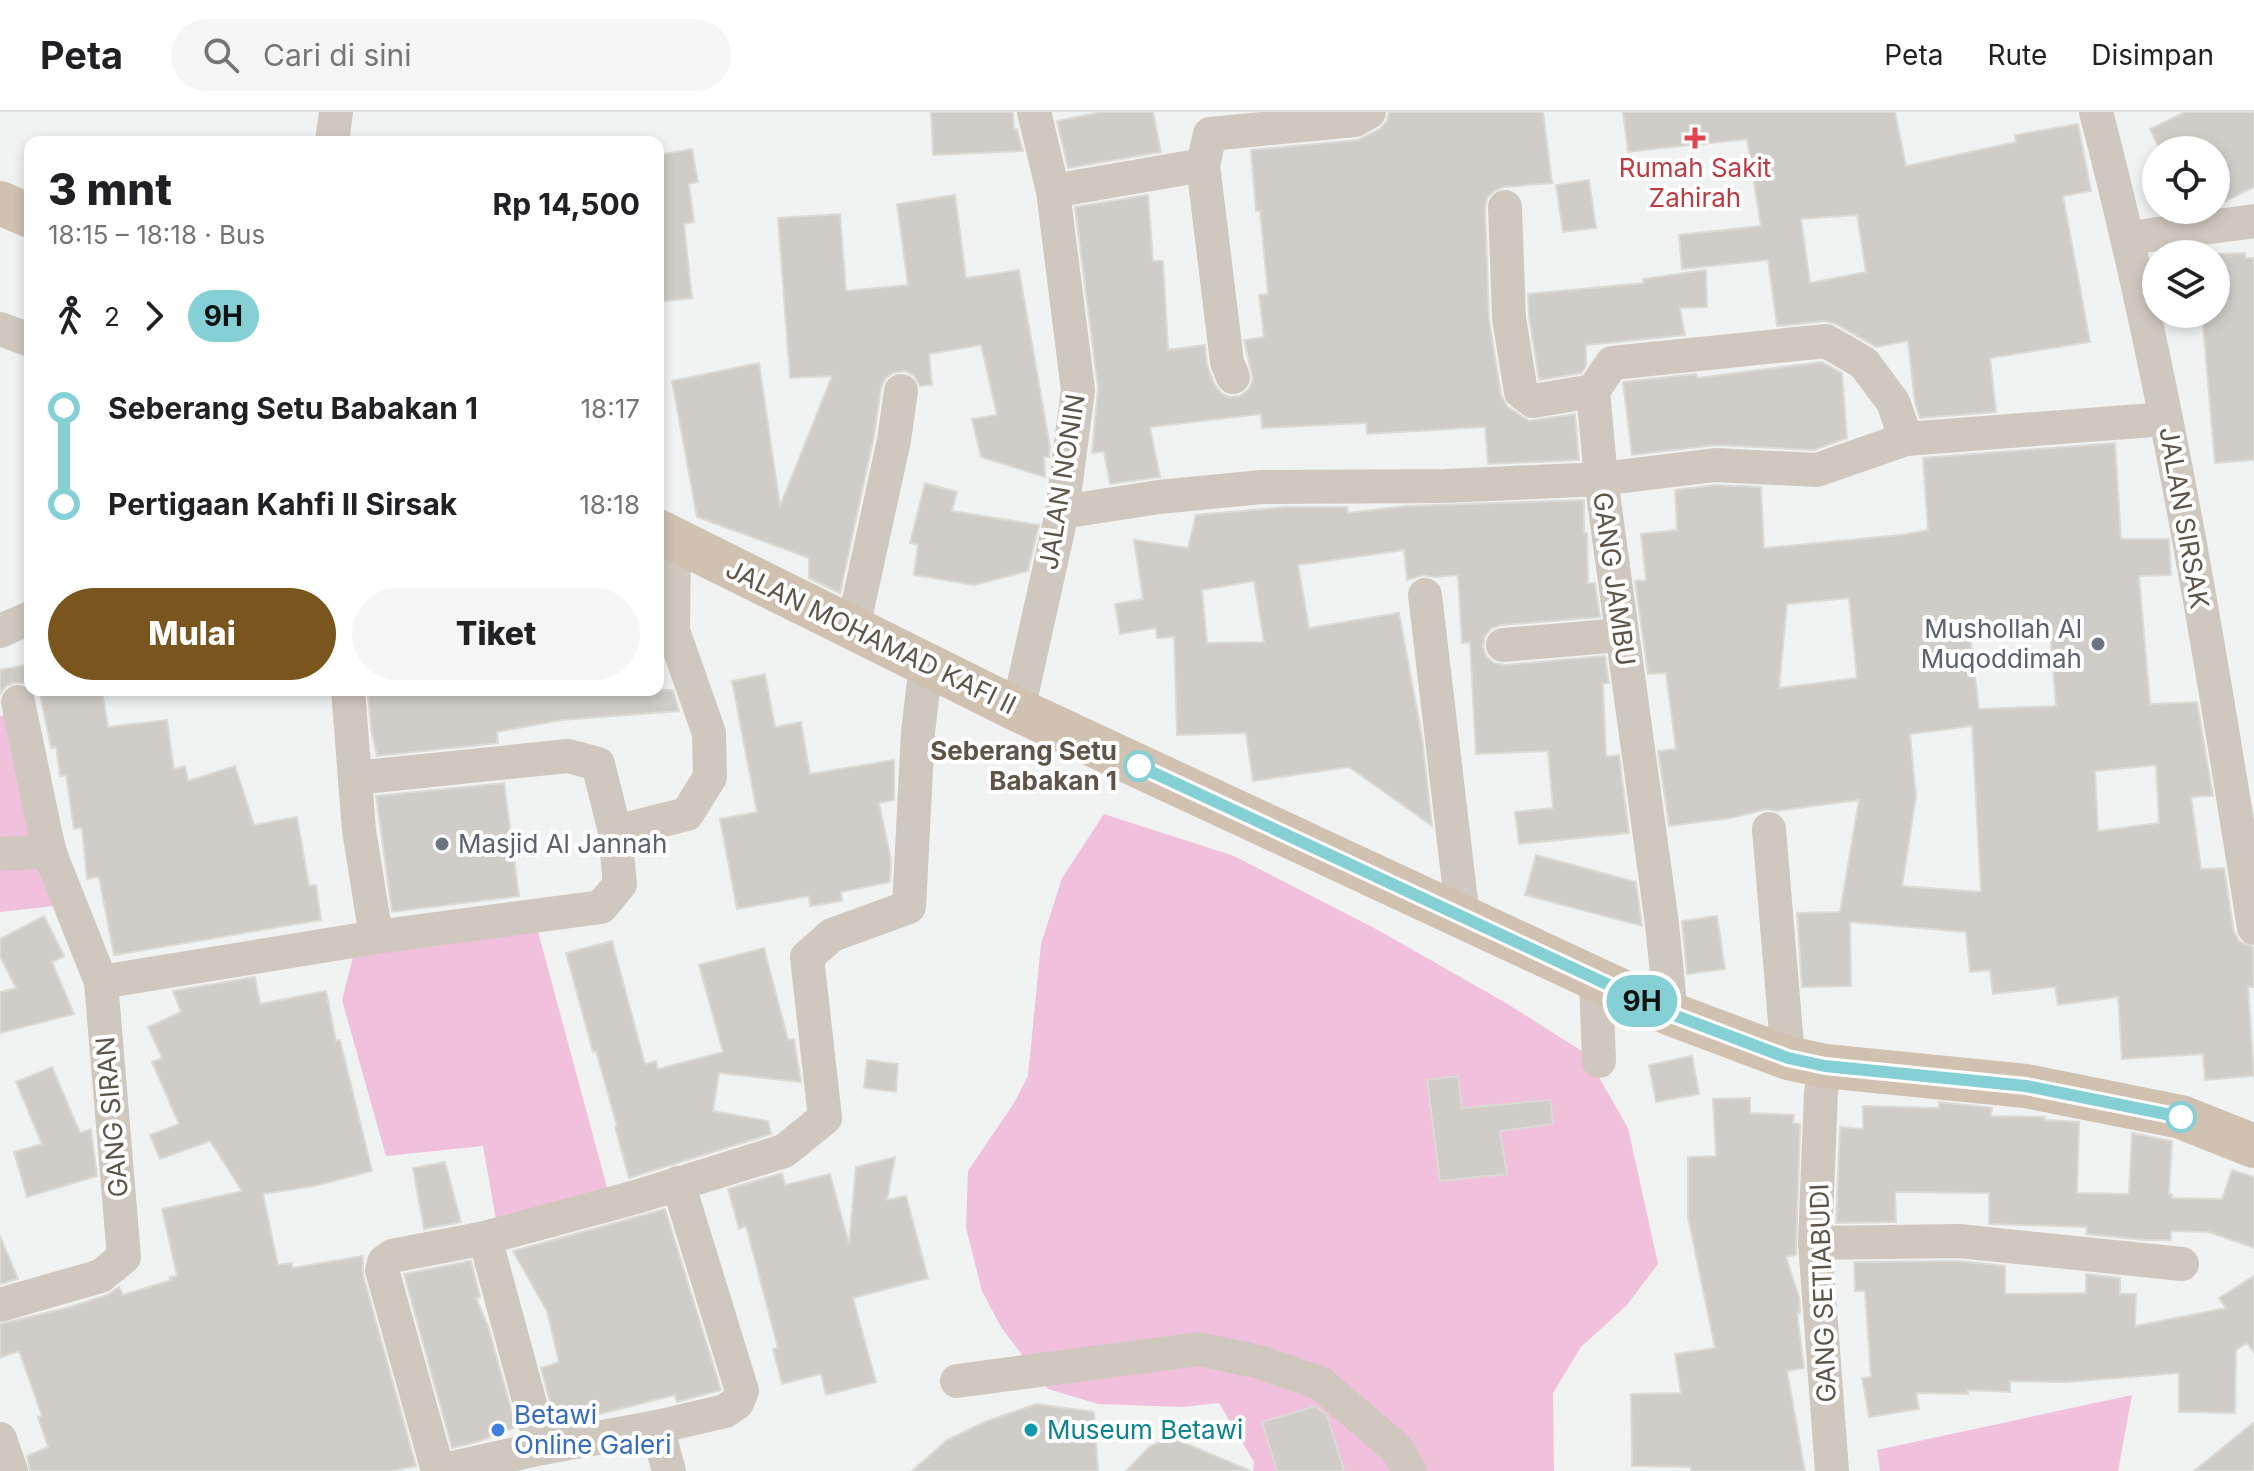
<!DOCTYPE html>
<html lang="id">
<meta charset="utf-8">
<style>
body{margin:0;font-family:Inter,sans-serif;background:#f6f6f6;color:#202124;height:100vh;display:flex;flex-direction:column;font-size:30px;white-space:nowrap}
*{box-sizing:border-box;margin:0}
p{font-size:26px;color:#757577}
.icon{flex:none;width:44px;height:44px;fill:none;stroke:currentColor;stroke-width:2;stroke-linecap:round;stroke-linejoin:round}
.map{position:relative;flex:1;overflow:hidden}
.details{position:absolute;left:24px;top:24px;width:640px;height:560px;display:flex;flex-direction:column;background:#fff;border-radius:16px;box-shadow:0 4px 12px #0003}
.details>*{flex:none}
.badge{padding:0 16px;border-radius:26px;font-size:28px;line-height:52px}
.controls{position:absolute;left:2142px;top:24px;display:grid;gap:16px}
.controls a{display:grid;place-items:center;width:88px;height:88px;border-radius:50%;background:#fff;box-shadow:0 4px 12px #0003;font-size:40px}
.map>.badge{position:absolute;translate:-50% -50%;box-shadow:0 0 0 4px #fff}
.legs{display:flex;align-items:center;gap:12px;height:88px;padding:0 24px;font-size:26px}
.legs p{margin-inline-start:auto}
.head{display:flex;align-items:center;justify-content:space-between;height:136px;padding:0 24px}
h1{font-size:44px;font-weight:800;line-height:60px}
.primary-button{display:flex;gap:16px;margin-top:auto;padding:16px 24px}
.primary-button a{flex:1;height:92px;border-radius:48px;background:#7a551e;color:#fff;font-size:32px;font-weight:800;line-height:92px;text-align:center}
.primary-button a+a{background:#f6f6f6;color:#202124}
ul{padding:0 24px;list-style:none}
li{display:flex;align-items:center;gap:28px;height:96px;font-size:30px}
li i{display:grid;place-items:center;width:12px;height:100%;margin:0 10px;background:currentColor}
li i::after{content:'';width:20px;height:20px;margin:-10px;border:6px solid;border-radius:50%;background:#fff}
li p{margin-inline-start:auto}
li:first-child i{background:linear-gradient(#0000 50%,currentColor 0)}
li:last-child i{background:linear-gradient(currentColor 50%,#0000 0)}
header{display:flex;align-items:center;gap:48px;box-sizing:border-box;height:112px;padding:0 40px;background:#fff;border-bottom:2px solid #e0e0e0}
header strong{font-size:38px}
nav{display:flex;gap:44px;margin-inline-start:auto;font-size:28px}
.search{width:560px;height:72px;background:#f6f6f6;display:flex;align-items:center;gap:20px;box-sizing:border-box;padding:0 28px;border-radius:44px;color:#757577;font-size:30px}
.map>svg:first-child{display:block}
.green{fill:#f0c0dc}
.building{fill:#d0cdc8;stroke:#dcdad5;stroke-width:2;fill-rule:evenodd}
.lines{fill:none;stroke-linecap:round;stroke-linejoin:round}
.minor{stroke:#d0c8bf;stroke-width:34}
.major{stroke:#d0c1b1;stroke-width:44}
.line-1-casing{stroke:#fff;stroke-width:18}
.line-1{stroke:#85d0d5;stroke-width:12}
.health-dot{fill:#e0444e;stroke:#fff;stroke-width:3}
.worship-dot{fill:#6b7280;stroke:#fff;stroke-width:3}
.stop-1-dot{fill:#fff;stroke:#85d0d5;stroke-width:4}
.shop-dot{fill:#3f7fe0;stroke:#fff;stroke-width:3}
.culture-dot{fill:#0f9aa8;stroke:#fff;stroke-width:3}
.labels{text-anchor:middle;stroke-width:8;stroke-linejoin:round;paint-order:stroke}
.health-label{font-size:26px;fill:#be3a42;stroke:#fff}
.street-label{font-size:26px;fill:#5f5448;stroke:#fff}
.worship-label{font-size:26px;fill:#5b616d;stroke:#fff;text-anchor:end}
.stop-label{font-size:26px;font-weight:bold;fill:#5f5448;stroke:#fff;text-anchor:end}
.shop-label{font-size:26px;fill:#366cbe;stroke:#fff;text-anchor:start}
.culture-label{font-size:26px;fill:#0d838f;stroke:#fff;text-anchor:start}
</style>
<header>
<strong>Peta</strong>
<div class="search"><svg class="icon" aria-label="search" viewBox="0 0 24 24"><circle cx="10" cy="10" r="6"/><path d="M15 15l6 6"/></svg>Cari di sini</div>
<nav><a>Peta</a><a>Rute</a><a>Disimpan</a></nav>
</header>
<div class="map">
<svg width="2254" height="1359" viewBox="0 0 2254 1359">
<rect width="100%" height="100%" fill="#f1f3f3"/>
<g class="green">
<path d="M31,600l50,191 -81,9v-196z"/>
<path d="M1104,702l130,42 142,73 130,74 79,50 43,75 30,136 -31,41 -46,42 -28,46 1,78h-301l1,-9 -35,-59 -37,4 -84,-3 -50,-15 -47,-62 -19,-36 -16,-63 2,-57 46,-68 14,-27 13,-132 21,-66z"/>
<path d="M537,816l71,263 -112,29 -13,-74 -97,10 -44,-156 11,-43z"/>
<path d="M2132,1283l-14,76h-238l-3,-21z"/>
</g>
<g class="building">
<path d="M931,0h82l1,17h3l6,22 -90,4z"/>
<path d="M1101,0h52l8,40 -93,16 -11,-47z"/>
<path d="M1389,0h154l9,71 -48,4 -10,4 -7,7 -2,10 4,111 12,76 7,12 21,14 46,-7 4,46 -91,4 -3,-37 -118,7 -1,-11 -104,5 -1,-14 -111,13 10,50 -50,7 -6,-32 -12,1 6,-65 -23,-181 73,-12 5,66h10l5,89 37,-5 2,20 8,20 6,8 8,4 11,-1 9,-7 4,-10 -9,-39 20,-3 -5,-42 9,-1 -8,-83h-4l-5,-61 107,-10 22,-11 7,-8z"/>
<path d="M1623,0h272l11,54 110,-24 -1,-7 63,-11 13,67 -28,5 27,146 -100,16 6,54 -76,6 -5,-15 -7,-62 -32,6 -40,-23 -11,-3 -48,5 -9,-66 -86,9 -3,-34 82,-9 -14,-87 -119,13zM1857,103l9,57 -56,11 -9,-64z"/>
<path d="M2185,0h69v75l-38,19v-56h-56l-10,-21z"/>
<path d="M692,37l6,33 -9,2 5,38 -10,2 8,74 -34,4v-147z"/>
<path d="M1589,68l7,48 -33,4 -7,-47z"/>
<path d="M955,83l11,83 53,-8 31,177 -1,10h-5l1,20 -64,-20 -9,-38 25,-4 -16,-70 -52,9 3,31 -12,1 -6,-10 -9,-5 -12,2 -8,6 -4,9 -7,48 -34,157 -2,-1 -29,-14v-20l-112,-41 -25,-136 87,-18 21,143 52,-130 -42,2 -12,-160 62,-4 6,77 62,-6 -11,-81z"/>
<path d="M2245,141v5h9v202l-39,3 -13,-149h14v-60z"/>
<path d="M1706,158l1,37 -27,1 5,27 -99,10v21l-5,7 -42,7 -10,-64 -1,-22 116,-11 -1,-4z"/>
<path d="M1822,250l20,11 5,65 -33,12 -98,-5 -84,10 -9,-73 73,-8 1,4z"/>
<path d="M2115,331l6,96h48l2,36 -32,1 11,128 47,-2 16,94 -22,1 10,72 23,-1 10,64 5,9 14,6 1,40h-6l6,89 -49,4 -2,-26 -81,5 -4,-62 -60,8 -3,-18 -62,7 -3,-24 -20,2 -4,-40 -116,-10 1,64 -49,1 -5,-74 43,-1 19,-112 -82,11 -10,-2 -36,9 -62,8 -11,-75 18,-2 -10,-76 -18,1 -13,-93 11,-1 -5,-46 36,-4 -2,-40 41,-5 45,2 3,61 137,-13 27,-5 -5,-72zM1849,486l8,80 -78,10 8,-84zM2050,520l6,74 -77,3 -9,-74zM1972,614l9,166 -79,-6 14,-89 -6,-63zM2156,653l3,58 -61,8 -3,-60z"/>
<path d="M925,371l32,9 -5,19 87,14 -11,46 -54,14 -60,-10 4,-30 -8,-2z"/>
<path d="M1584,388v33h3l1,50h7l5,34 -99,8 -9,3 -7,8 -2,11 3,9 8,7 10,2 101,-9 4,27 -6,1 3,72 13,-1 10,78 -110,11 -4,-32 38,-4 -5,-57 -72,3 -6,-112 -8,1 -4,-68 -24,2 -11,-2 -16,5 -3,-30 -106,15 11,63 90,-15 23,124 10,89 -83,-59 -96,14 -7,-48 -69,2 -3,-98 -17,1 -1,-10 -36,6 -5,-30 28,-5 -9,-59 54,8 8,-33 89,-8h62l1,6 58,-7zM1254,469l10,61 -57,1 -5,-53z"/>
<path d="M30,552v23l-6,-4h-11l-8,4 -5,7v-24z"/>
<path d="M765,562l10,53 26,-5 9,52 84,-14v40l-15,3 12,57 -1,22 -49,10 1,9 -32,5 -1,-10 -72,13 -17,-90 37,-7 -25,-131z"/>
<path d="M68,578h34l6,37 59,-7 7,49 11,-3 3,15 47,-15 19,59 43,-8 12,69 7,-1 5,35 -207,35 -15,-78 -12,2 -5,-51 -8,1 -8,-54 -6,1 -4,-29 -5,1 -11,-54z"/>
<path d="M368,578h305l6,21 -118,9 -64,12 1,11 -121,13 -6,-27z"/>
<path d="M504,671l15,113 -127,16 -16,-116z"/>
<path d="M1536,743l100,27 6,44 -117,-31z"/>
<path d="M44,804l20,40 -12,6 22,52 -74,19v-41l16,-4 -16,-32v-17z"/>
<path d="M1717,804l8,53 -38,5 -5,-53z"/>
<path d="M612,829l33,123 11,-3 2,8 65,-17 -24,-87 65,-17 24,92 6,-1 7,43 -82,-9 -6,38 55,10 3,13 -142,44 -14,-51 2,-1 -21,-75 -3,1 -27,-99z"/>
<path d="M255,865l5,27 66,-13 10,50 4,-1 32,131 -58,15 -51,8 15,71 14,-2v5l71,-12v19l53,191 -24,5h-362l-3,-15 21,-9 -10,-30 4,-1 -23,-65 -19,7v-34l70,-17 37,-12 12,-8 4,8 48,-15 -1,-3 7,-1 -15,-67 80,-18 -32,-50 -50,18 -10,-24 29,-11 -27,-62 10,-4 -14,-31 33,-15 -8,-21z"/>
<path d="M1692,944l7,38 -43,8 -7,-37z"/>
<path d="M867,948l31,4 -2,28 -32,-4z"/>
<path d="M52,955l28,66 11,-4 6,47 -70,21 -13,-45 28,-8 -26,-62z"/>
<path d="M1458,964l4,32 88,-8 3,24 -53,7 7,43 -67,7 -13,-101z"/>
<path d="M1750,986v15l44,2 -1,8 7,1 -4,131 -10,2 13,40 1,15 -3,1 7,55 -17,3 18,100h-114v-4l-59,-1 -1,-72 50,-1 -6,-39 40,-6 -27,-131v-60l28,-1 -3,-57z"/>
<path d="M1939,990l53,6 -1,8 54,1 -1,3 35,2 -2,71 52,1 3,-61 40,8 -3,53h3v4l50,1 10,-29 22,7v71l-45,-16 -38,-1v9h-26l-59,-6 1,-7 -98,-3v-31l-94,-1 1,30 -60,1 4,-96 23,2v-23l76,2z"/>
<path d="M895,1045l-8,43 19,-4 22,82 -75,20 23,84 -50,13 -5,-21 -39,10 -9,-35 5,-1 -32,-122 -7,3 -11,-40 54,-16 3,12 45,-11 19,70 7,-77z"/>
<path d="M445,1050l16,60 -37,7 -11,-61z"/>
<path d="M665,1097l56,181 -44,12 -2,-7 -119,30 -15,-57 18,-6 -12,-51 -34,-60z"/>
<path d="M0,1124l18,43 -18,5z"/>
<path d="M471,1149l9,36 -4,1 12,28 28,101 -36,14 -28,7 -48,-174z"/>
<path d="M1958,1149l47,5v28l81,-1v-19l34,4v16h16l-1,32 91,-18 -7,-10 35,-22v77l-7,-10 -11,7 -1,63 -56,-1v-39l-112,9 -57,-1v11l-42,-2v4l-52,-1 3,16 -50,8 -7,-39 9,-1 -6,-86h-10l-1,-29z"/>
<path d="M1036,1292l58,8 4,59h-186l35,-31 40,-19z"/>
<path d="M1316,1294l11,9 17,56h-67l-15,-49z"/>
<path d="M2254,1310v49h-60z"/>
<path d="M1165,1328l15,1 71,30h-125l24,-25z"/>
</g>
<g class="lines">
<g class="minor">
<path d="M2096,0c70,268 115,543 158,816"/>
<path d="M332,30l4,-30"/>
<path d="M1053,79l150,-26"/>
<path d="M1505,95l4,111 12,74 12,9 60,-10"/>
<path d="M2129,126l125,-17"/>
<path d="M0,217l30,11"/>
<path d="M1233,265l-6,-15 -24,-197 7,-31 145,-14 14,-8"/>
<path d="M1062,400l97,-15 103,-10 183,-1 156,-7 114,-14 102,5 89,-31 260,-20"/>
<path d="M1425,483l38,323"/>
<path d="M853,516l41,-188 7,-49"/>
<path d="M0,519l30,-13"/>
<path d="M1503,533l118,-10"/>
<path d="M348,578l11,140 15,94 9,12 218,-29 19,-23 -5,-52 -17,-68 -30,-8 -213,22"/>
<path d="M1018,598l44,-198 16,-122 -25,-199 -19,-79"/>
<path d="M1769,717l19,229"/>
<path d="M615,720l72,-18 23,-37 -1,-44 -36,-102 1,-91"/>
<path d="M0,742l49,-3"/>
<path d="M1596,867l3,82"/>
<path d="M101,870l282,-46"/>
<path d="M1671,902l-9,-90 -61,-445 -8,-88 19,-28 214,-22 38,22 29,39 13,37"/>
<path d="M1825,954l-4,26 -6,151 17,228"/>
<path d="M485,1126l57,210"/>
<path d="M1815,1131l144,-2 223,23"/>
<path d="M0,1193l101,-29 23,-19 -23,-275 -52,-131 -31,-149"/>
<path d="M957,1269l242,-32 60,13 61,21 76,65 14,23"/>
<path d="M657,1315l68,-16 12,-8 5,-12 -64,-208"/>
<path d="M0,1327l11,32"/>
<path d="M438,1359l-56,-201 2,-8 8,-6 93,-18 151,-41 148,-46 41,-33 -18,-161 25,-22 77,-28 9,-175 8,-67"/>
<path d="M439,1359l103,-23 115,-21 12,44"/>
</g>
<g class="major">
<path d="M0,91l30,13"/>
<path d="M658,419l360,179 653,304 117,44 37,8 201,20 155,31 73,29"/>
</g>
</g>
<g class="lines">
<defs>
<path id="line-1" d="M1139,654l532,248 117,44 37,8 201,20 155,31"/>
</defs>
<use href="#line-1" class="line-1-casing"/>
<use href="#line-1" class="line-1"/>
</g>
<path class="health-dot" d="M1691 14h8v8h8v8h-8v8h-8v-8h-8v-8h8z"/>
<g class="worship-dot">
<circle cx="2098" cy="532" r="8"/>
<circle cx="442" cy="732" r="8"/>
</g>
<g class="stop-1-dot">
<circle cx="1139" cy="654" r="14"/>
<circle cx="2181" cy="1005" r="14"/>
</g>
<circle class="shop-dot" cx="498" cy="1318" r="8"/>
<circle class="culture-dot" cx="1031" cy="1318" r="8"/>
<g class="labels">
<g class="health-label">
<text x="1695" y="65">Rumah Sakit<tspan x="1695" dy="30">Zahirah</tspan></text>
</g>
<g class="street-label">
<text transform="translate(1062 370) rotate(-81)" y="9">JALAN NONIN</text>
<text transform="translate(2184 406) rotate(80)" y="9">JALAN SIRSAK</text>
<text transform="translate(1614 467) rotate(82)" y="9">GANG JAMBU</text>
<text transform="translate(871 525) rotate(26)" y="9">JALAN MOHAMAD KAFI II</text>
<text transform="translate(112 1005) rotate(-95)" y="9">GANG SIRAN</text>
<text transform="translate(1823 1181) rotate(-92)" y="9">GANG SETIABUDI</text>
</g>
<g class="worship-label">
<text x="2082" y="526">Mushollah Al<tspan x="2082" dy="30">Muqoddimah</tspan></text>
<text x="458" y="741" text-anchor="start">Masjid Al Jannah</text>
</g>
<g class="stop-label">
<text x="1117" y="648">Seberang Setu<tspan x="1117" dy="30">Babakan 1</tspan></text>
</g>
<g class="shop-label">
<text x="514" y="1312">Betawi<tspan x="514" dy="30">Online Galeri</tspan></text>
</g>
<g class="culture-label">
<text x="1047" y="1327">Museum Betawi</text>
</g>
</g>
</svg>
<div class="controls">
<a><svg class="icon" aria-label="locate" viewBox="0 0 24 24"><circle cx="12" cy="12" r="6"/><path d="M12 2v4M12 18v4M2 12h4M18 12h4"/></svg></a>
<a><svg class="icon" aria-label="layers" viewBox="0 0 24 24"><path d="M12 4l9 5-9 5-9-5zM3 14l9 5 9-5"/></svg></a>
</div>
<b class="badge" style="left:1642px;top:889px;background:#85d0d5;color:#111">9H</b>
<section class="details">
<div class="head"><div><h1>3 mnt</h1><p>18:15 – 18:18 · Bus</p></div><b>Rp 14,500</b></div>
<div class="legs"><svg class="icon" aria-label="walk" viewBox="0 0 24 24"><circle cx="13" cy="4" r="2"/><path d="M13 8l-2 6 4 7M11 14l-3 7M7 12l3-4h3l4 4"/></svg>2<svg class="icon" aria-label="forward" viewBox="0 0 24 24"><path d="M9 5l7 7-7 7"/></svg><b class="badge" style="background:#85d0d5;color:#111">9H</b></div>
<ul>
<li><i style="color:#85d0d5"></i><b>Seberang Setu Babakan 1</b><p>18:17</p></li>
<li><i style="color:#85d0d5"></i><b>Pertigaan Kahfi II Sirsak</b><p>18:18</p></li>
</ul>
<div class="primary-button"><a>Mulai</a><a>Tiket</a></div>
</section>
</div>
